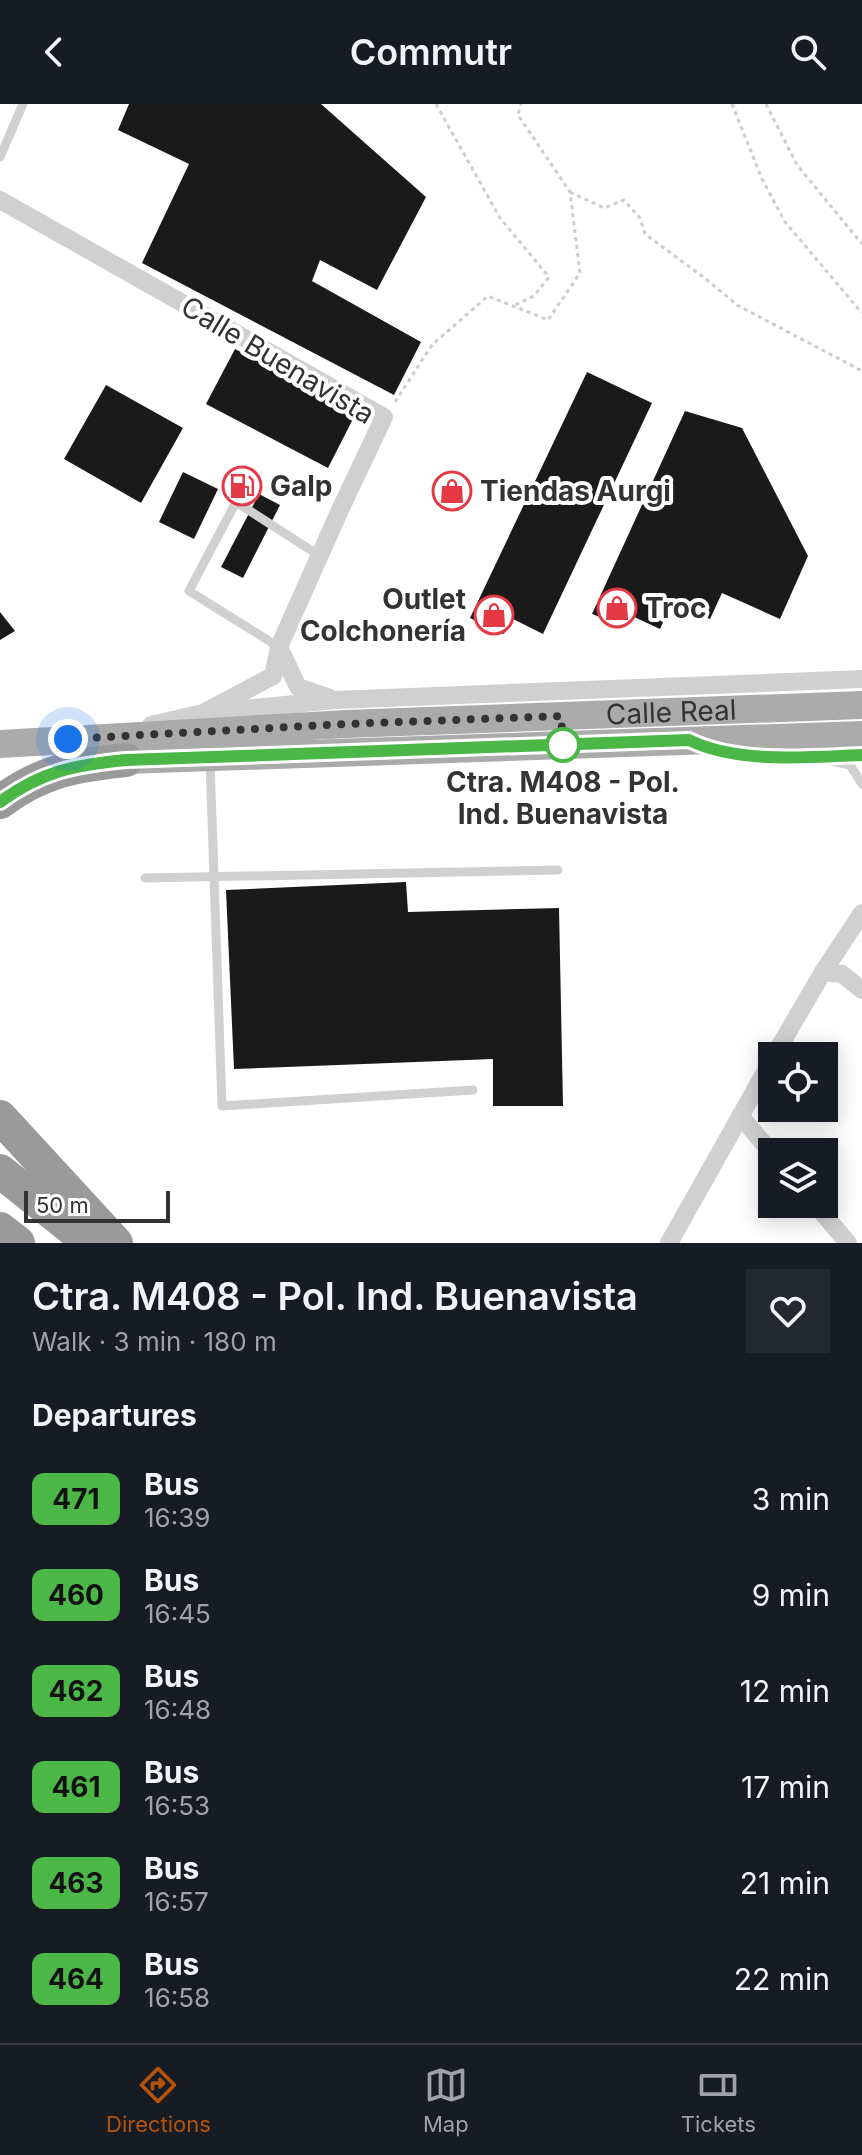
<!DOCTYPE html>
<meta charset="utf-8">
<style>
body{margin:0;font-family:Inter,sans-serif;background:#242831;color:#f1f3f6;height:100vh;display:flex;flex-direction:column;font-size:30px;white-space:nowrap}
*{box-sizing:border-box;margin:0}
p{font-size:26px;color:#9ea1a6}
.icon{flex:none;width:44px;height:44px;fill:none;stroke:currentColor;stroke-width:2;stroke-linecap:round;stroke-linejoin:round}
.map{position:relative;height:1139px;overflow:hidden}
.details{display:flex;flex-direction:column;background:#171b24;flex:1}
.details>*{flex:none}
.badge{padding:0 16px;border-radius:12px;font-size:28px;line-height:52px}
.controls{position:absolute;left:758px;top:938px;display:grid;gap:16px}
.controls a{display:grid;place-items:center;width:80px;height:80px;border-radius:0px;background:#171b24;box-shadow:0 4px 20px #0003;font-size:40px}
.scale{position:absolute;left:24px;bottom:20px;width:146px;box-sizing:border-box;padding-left:8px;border:4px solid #333;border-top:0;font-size:22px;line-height:28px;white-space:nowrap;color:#333;-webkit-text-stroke:6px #fff;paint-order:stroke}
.you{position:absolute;width:40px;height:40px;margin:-20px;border:6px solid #fff;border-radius:50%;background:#1a73e8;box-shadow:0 0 0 12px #1a73e833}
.map>.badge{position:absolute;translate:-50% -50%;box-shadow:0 0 0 4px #fff}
h2{padding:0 32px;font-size:30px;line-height:72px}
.round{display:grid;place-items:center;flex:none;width:84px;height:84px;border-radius:0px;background:#242831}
.headline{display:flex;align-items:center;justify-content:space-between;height:136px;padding:0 32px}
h1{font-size:38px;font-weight:600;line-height:60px}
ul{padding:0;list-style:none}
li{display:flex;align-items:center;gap:24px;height:96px;padding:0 32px}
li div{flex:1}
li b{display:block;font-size:30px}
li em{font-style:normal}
li .badge{min-width:88px;font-weight:700;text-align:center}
header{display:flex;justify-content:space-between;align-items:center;height:104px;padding:0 32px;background:#171b24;font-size:36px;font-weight:600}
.tabs{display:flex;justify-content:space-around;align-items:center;height:112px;border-top:2px solid #363941;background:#171b24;font-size:22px;color:#9ea1a6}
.tabs a{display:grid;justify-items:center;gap:4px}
.tabs .current{color:#b45309}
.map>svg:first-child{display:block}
.building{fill:#1a1a1a}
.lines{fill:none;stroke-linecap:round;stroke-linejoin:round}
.path{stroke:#cdcdcd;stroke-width:3;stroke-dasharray:4 4;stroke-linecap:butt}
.lane{stroke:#d0d0d0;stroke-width:9}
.street{stroke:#d0d0d0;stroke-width:18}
.primary{stroke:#ababab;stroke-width:28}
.highway{stroke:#9a9a9a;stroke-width:34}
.line-casing{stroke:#fff;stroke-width:18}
.line{stroke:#4ab747;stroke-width:12}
.walk{stroke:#333;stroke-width:8;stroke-dasharray:0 14.4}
.stop-dot{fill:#fff;stroke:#4ab747;stroke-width:4}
.labels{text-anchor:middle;stroke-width:8;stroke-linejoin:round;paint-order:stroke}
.street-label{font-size:28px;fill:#333;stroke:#fff}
.poi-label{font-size:28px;font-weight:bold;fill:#333;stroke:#fff;text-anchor:start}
.stop-label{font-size:28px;font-weight:bold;fill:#333;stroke:#fff}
</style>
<header><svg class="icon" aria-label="back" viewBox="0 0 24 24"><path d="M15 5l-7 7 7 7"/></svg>Commutr<svg class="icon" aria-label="search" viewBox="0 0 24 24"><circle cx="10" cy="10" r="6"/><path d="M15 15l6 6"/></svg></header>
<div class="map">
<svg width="862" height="1139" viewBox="0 0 862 1139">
<rect width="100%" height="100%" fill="#fff"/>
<g class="building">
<path d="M129,0h192l105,93 -49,93 -57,-30 -8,21 109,61 -27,53 -252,-132 47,-99 -71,-34z"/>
<path d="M235,245l121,64 -28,55 -122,-64z"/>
<path d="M587,268l65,31 -109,231 -32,-16 -7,16 -34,-16z"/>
<path d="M106,281l77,43 -42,75 -77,-44z"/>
<path d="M685,307l57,17 66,128 -28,63 -58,-26 -12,26 -38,-17 -12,27 -30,-14 -5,12 -33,-13z"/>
<path d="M183,368l35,17 -24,50 -35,-17z"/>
<path d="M259,390l21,11 -37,73 -22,-11z"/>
<path d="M0,508l15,19 -15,9z"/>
<path d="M406,778l2,30 151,-4 4,198h-70v-47l-259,10 -8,-179z"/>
</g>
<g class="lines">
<g class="path">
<path d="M436,0l64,114 49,59 -15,19 -21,10"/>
<path d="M732,0l30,75 23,43 77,91"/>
<path d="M766,0l31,61 65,79"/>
<path d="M570,88l34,16 20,-8 16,18 5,16 61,45 31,26 125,66"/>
<path d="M395,298l37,-57 56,-49 60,24 32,-47 -10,-81 -52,-77 3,-11"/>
</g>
<g class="lane">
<path d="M0,53l23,-53"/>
<path d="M279,543l-90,-56 47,-89 84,54"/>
<path d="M726,648l86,4 50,-1"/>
<path d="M827,656l23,5 12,19"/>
<path d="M210,657l12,345 251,-16"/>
<path d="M145,774l413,-8"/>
</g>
<g class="street">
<path d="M0,96l384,217 -44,93 -61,137 -6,29 -70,37 -52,12"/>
<path d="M279,543l19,40 32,11"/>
<path d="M214,608l121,-12 527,-21"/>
<path d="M823,868l19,2 20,16"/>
<path d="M774,952l49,-84 39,-59"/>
<path d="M740,1012l32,37"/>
<path d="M815,1100l33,39"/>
<path d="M669,1139l103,-183"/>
</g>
<g class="primary">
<path id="s1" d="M0,640l346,-20 516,-19"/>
<path d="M126,656l736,-25"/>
</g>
<g class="highway">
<path d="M0,698c42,-31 75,-37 126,-42"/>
<path d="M0,1013l116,126"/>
<path d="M0,1067l90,72"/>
<path d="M0,1125l18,14"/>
</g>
</g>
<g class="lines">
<defs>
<path id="line" d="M0,698c42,-31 75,-37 126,-42l563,-20c48,24 120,17 173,15"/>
</defs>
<use href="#line" class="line-casing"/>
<use href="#line" class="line"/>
<path class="walk" d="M68,635l278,-15 215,-8 2,29"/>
</g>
<defs>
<symbol id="fuel-ring" viewBox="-11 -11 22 22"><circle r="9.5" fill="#fff" stroke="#e63946" stroke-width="1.5"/><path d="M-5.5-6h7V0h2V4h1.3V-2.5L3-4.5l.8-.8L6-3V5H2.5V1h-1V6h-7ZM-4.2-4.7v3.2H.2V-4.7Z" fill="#e63946"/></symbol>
<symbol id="shop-ring" viewBox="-11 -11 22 22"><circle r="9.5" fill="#fff" stroke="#e63946" stroke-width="1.5"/><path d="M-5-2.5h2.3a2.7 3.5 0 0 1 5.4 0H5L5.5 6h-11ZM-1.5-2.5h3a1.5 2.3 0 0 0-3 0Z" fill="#e63946"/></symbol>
</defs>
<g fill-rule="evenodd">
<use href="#fuel-ring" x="220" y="360" width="44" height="44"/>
<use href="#shop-ring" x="430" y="365" width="44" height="44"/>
<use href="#shop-ring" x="595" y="482" width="44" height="44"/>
<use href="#shop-ring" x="472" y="489" width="44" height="44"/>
</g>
<circle class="stop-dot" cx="563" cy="641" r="16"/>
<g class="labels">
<g class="street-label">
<text transform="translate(278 256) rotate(31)" y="10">Calle Buenavista</text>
<text dy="10" stroke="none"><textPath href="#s1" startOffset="672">Calle Real</textPath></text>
</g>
<g class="poi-label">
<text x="270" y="392">Galp</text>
<text x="480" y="397">Tiendas Aurgi</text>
<text x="466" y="505" text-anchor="end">Outlet<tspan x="466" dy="32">Colchonería</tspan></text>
<text x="645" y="514">Troc</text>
</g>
<g class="stop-label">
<text x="563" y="688">Ctra. M408 - Pol.<tspan x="563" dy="32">Ind. Buenavista</tspan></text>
</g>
</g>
</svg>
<div class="controls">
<a><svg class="icon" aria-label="locate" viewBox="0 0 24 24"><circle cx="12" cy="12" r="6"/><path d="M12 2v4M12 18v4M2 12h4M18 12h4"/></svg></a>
<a><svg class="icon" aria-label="layers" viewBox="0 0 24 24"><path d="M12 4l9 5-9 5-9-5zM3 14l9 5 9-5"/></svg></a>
</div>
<div class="scale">50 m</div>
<div class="you" style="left:68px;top:635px"></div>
</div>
<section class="details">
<div class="headline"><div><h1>Ctra. M408 - Pol. Ind. Buenavista</h1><p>Walk · 3 min · 180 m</p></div><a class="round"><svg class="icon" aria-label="heart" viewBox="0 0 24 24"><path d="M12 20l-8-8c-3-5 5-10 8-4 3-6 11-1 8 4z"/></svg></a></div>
<h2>Departures</h2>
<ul>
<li><span class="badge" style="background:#4ab747;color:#111">471</span><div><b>Bus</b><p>16:39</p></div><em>3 min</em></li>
<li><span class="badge" style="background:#4ab747;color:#111">460</span><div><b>Bus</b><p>16:45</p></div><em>9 min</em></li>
<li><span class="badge" style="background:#4ab747;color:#111">462</span><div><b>Bus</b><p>16:48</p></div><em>12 min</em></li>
<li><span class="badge" style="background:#4ab747;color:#111">461</span><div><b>Bus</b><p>16:53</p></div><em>17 min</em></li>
<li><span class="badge" style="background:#4ab747;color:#111">463</span><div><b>Bus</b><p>16:57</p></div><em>21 min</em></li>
<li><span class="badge" style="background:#4ab747;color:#111">464</span><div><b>Bus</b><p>16:58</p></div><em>22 min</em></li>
</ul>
</section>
<nav class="tabs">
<a class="current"><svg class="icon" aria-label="directions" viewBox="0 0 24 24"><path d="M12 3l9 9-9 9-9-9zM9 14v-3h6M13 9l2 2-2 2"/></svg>Directions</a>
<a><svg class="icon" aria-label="map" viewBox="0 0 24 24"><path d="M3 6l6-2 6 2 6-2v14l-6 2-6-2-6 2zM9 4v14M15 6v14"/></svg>Map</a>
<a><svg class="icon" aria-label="tickets" viewBox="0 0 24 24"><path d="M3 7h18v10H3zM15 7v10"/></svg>Tickets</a>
</nav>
